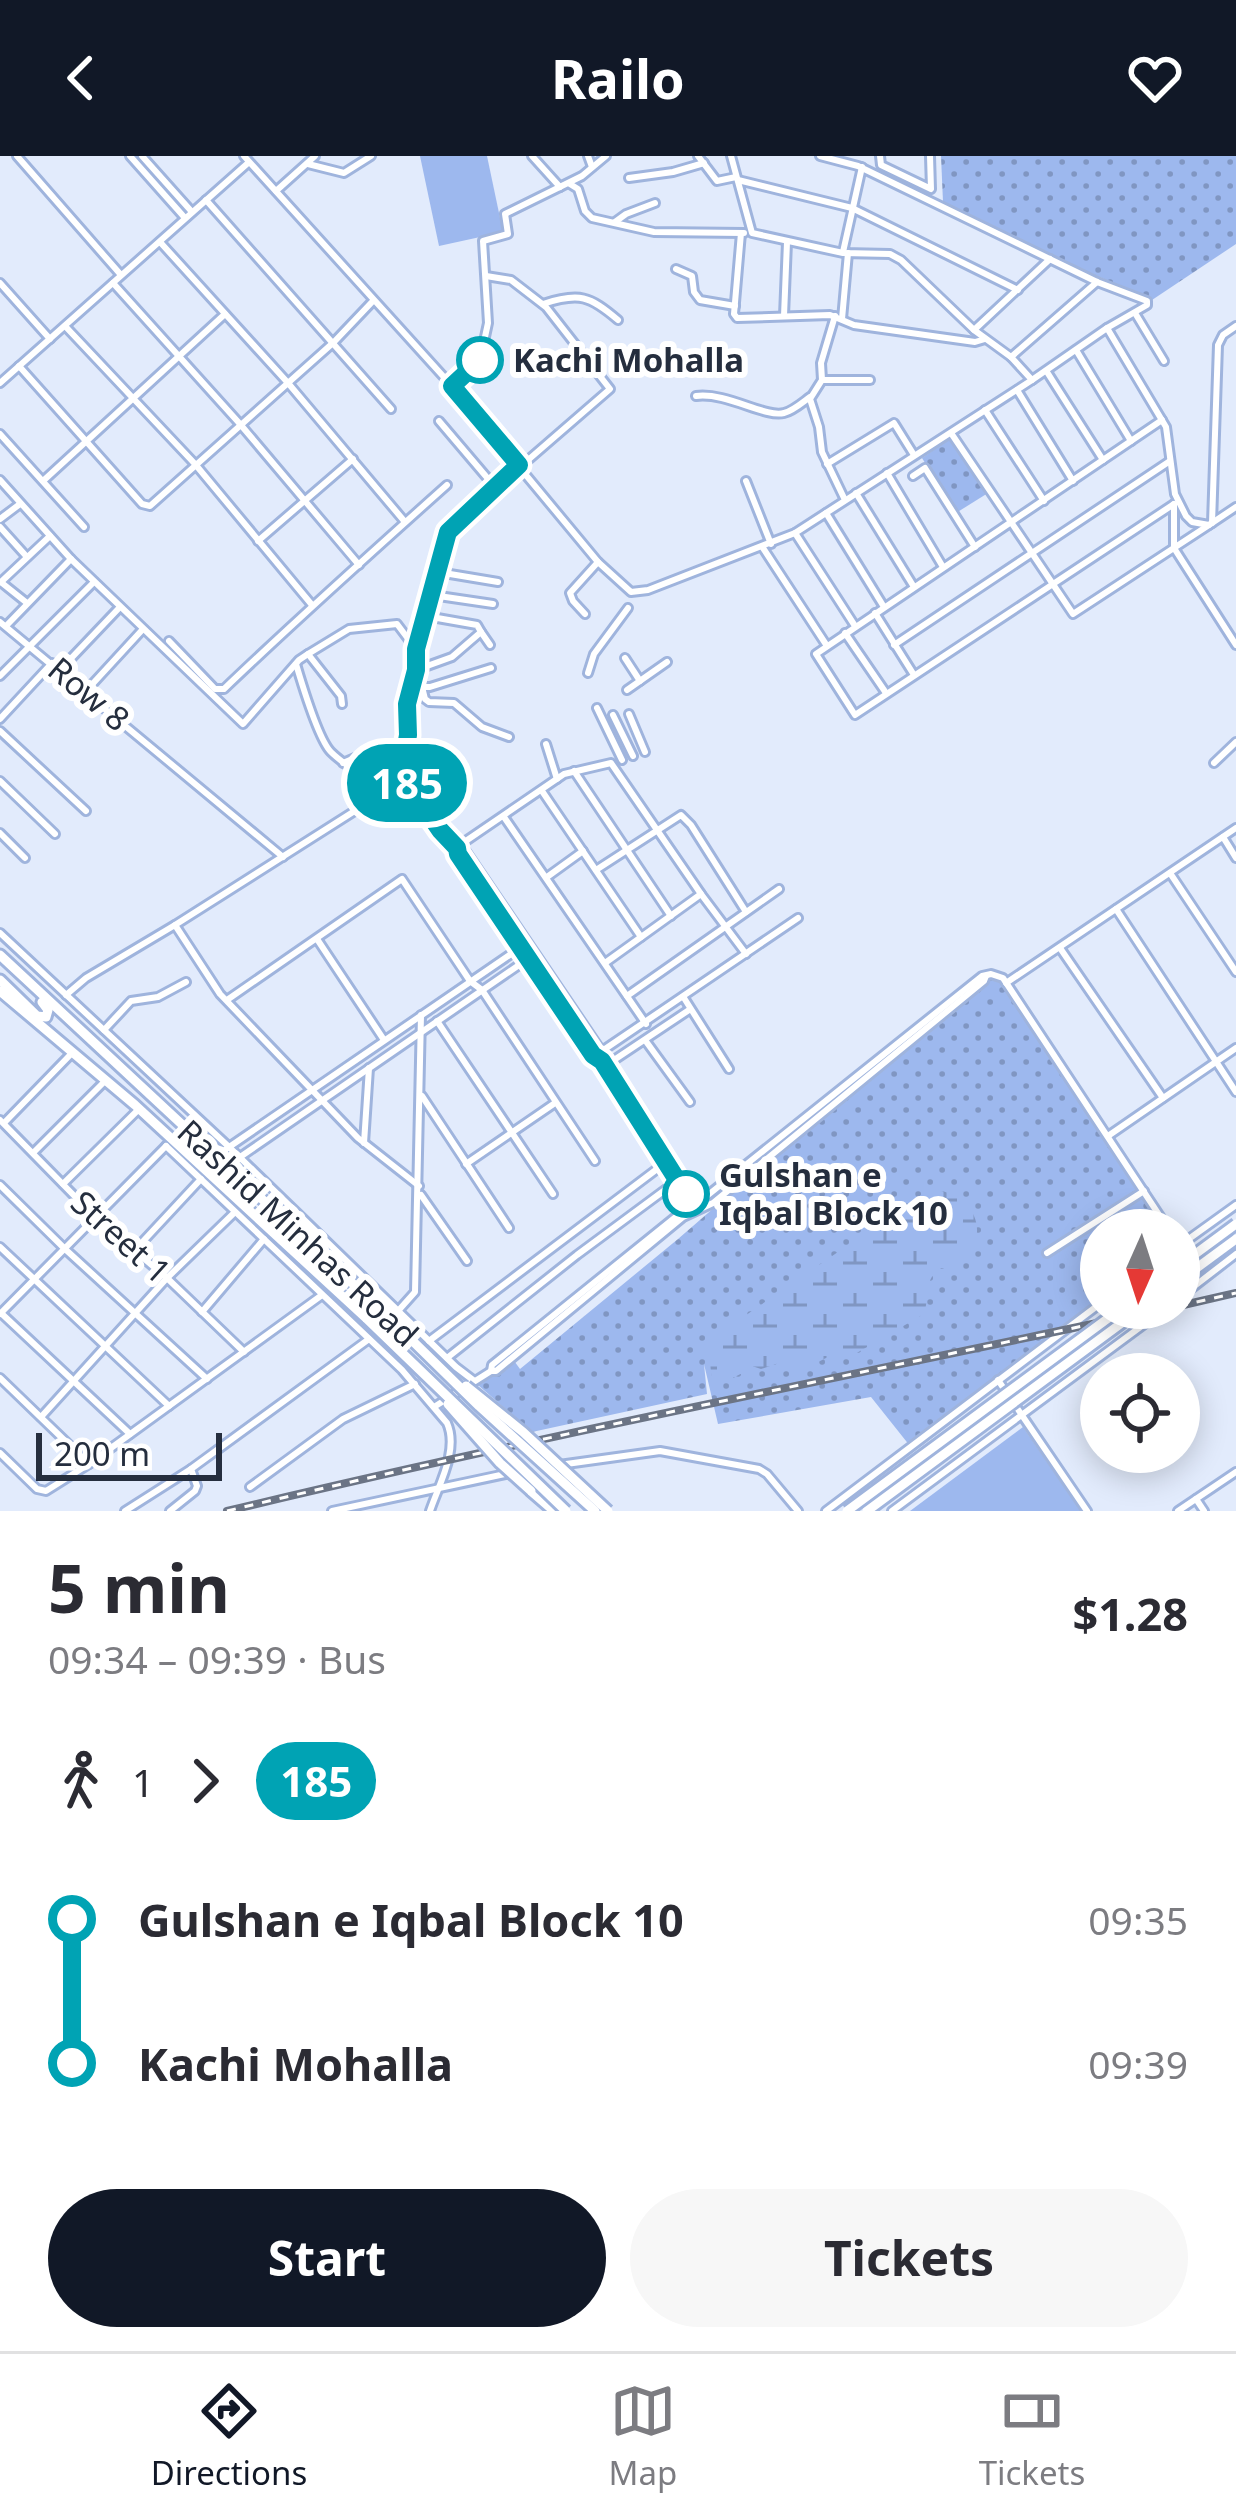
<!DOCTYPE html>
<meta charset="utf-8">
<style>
body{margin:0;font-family:"Noto Sans",sans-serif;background:#f7f7f7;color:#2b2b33;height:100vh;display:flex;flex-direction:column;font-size:45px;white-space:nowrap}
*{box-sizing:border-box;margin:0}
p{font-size:39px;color:#7c7c81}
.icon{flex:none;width:66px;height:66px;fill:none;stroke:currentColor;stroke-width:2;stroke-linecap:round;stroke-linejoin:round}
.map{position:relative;height:1355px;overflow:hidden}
.details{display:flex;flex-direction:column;background:#fff;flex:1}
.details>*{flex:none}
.badge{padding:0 24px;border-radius:39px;font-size:42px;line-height:78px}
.needle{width:78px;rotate:183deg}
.buttons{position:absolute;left:1080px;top:1053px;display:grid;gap:24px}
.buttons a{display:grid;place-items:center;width:120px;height:120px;border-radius:50%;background:#fff;box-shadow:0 6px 30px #0003;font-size:60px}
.scale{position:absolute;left:36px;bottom:30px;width:186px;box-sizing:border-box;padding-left:12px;border:6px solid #252e3e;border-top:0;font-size:33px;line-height:42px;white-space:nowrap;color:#252e3e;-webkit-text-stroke:9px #fff;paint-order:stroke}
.map>.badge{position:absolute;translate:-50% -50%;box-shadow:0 0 0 6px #fff}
.legs{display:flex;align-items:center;gap:18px;height:132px;padding:0 48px;font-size:39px}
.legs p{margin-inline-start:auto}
.headline{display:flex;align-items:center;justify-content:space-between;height:204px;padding:0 48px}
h1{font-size:66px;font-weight:700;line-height:90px}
.button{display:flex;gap:24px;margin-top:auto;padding:24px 48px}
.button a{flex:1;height:138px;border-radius:72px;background:#111827;color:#fff;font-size:48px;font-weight:700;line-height:138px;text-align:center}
.button a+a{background:#f7f7f7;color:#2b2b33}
ul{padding:0 48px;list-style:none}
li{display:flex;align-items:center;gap:42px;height:144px;font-size:45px}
li i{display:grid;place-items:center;width:18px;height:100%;margin:0 15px;background:currentColor}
li i::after{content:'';width:30px;height:30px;margin:-15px;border:9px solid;border-radius:50%;background:#fff}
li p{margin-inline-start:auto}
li:first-child i{background:linear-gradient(#0000 50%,currentColor 0)}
li:last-child i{background:linear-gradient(currentColor 50%,#0000 0)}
header{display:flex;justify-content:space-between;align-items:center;height:156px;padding:0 48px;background:#111827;color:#fff;font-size:54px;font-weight:700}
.menu{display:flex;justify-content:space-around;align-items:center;height:168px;border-top:3px solid #e1e1e2;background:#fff;font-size:33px;color:#7c7c81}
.menu a{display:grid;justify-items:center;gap:6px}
.menu .current{color:#111827}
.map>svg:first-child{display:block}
.grass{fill:url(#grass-dots)}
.wetland{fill:url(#wetland-marsh)}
.pitch{fill:#9db8ee}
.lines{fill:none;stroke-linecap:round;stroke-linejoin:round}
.minor-casing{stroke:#9fb4dd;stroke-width:12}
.major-casing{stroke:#9fb4dd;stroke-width:15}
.minor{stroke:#fff;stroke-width:6}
.major{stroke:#fff;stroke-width:9}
.rail-casing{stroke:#6b7485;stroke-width:8}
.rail{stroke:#fff;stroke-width:3;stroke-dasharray:9;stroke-linecap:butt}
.major-bridge-casing{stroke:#9fb4dd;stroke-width:15;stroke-linecap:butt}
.major-bridge{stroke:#fff;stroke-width:9}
.line-1-casing{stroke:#fff;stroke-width:27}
.line-1{stroke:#00a3b4;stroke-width:18}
.stop-1-dot{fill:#fff;stroke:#00a3b4;stroke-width:6}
.labels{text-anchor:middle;stroke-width:12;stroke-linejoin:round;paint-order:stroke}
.stop-label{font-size:33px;font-weight:bold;fill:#252e3e;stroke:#fff;text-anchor:start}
.street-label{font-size:33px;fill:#252e3e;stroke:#fff}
</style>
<header><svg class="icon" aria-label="back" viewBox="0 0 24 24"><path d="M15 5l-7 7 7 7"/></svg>Railo<svg class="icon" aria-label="heart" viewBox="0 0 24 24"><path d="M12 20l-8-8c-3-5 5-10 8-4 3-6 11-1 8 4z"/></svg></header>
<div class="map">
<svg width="1236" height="1355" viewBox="0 0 1236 1355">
<defs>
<pattern id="grass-dots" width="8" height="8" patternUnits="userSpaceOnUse" patternTransform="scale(3)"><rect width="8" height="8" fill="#9db8ee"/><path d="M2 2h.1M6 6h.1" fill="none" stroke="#8096c2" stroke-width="1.8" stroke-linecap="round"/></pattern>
<pattern id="wetland-marsh" width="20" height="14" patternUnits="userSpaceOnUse" patternTransform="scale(3)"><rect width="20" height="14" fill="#9db8ee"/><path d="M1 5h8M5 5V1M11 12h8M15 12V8" fill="none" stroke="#8096c2"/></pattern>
</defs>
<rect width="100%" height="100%" fill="#e2ebfc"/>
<g class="grass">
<path d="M941,0h295v88l-84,56 -107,-47 -102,-51z"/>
<path d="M951,282l37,55 -32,20 -34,-55z"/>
<path d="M991,819l14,8 164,247h-68v74l-191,142 -39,-49 -153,27 -14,-60 3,30 -175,38 -54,-47 34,-27 8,11 158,-130 304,-263z"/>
</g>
<path class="wetland" d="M941,1035c25,5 45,29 32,56 -4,9 -14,16 -21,23l-11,-2c-18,11 -11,28 -17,46l-69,40c-35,-6 -44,27 -70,7l-24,8 -9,-3 -3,6c-14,1 -18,12 -37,13l-3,-37 8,-13 204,-140z"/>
<g class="pitch">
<path d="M420,0h67l16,76 -64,14z"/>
<path d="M1023,1271l58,84h-171z"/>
</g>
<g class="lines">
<defs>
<g id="minor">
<path d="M17,0l104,119"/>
<path d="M130,0l55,62"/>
<path d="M142,0l50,56"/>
<path d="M244,0l208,230 146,176 33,30 17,-2 147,-57 237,-153 75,-52 40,-23v-4l-50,-19 -239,-116 -38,-10"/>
<path d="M532,0l28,31"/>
<path d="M588,0l4,11"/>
<path d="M698,0l19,25 19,-4"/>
<path d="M731,0l21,77 91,20 47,1 11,6 73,70 37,27 21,23"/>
<path d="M880,0l1,9 50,24 -1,-33"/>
<path d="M308,8l36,9 27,-17"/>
<path d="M629,22l44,-6 31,-9"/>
<path d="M738,24l114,28 166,82"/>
<path d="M570,28l8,5 7,22 7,7 62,14 90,1"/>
<path d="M276,35l39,-35"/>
<path d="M206,44l185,209"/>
<path d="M615,66l11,-8 29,-11"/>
<path d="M741,77l-7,81 3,4 93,-3 24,10 121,17 10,-3"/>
<path d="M160,86l128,141 117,139"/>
<path d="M843,96l19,-85"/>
<path d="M676,113l16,7 2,16 6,8 35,6"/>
<path d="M486,120l25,4 35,27 64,82 -157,136 -9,18 -10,48 -19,58 1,21 -9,34 1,31 -6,34 3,10 35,51 17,17 8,3 137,202 3,14 91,144"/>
<path d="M0,127l50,56"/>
<path d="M113,127l127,141 119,141"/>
<path d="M543,148c36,-12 47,-8 75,16"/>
<path d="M1135,157l29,48"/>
<path d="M784,160l3,-74"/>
<path d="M835,160l-14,47 1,17 -12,19 9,28 3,25 22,46"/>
<path d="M842,163l6,-66"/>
<path d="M65,170l130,138 117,141"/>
<path d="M1107,172l59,99 9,67 11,22 6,6 17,3 27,-18"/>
<path d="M974,174l76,-71"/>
<path d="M1076,194l55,91"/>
<path d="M1011,201l86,-75"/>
<path d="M19,210l123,138 8,2 184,-164 38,-40"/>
<path d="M1047,216l56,88"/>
<path d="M822,224h48"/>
<path d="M0,227l248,-220"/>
<path d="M452,230l28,-26 8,-37 -5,-82 25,-7 -3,-20 77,-38 24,-20"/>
<path d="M1017,234l56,91"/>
<path d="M696,240c31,-4 69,22 88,17 9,-2 19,-11 26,-16"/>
<path d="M985,254l59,91"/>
<path d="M1162,264l-346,234 39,61 319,-211"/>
<path d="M439,265l56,66"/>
<path d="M951,277l122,181 136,-89"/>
<path d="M0,278l84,93"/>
<path d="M827,308l67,-41 20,32"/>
<path d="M887,317l56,94"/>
<path d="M913,320l12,-8 50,79"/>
<path d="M0,324l71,79 172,165 56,-64 9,-6 41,-25 48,-5 18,24"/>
<path d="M43,325l182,-167"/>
<path d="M746,325l25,63"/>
<path d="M856,337l58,94"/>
<path d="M1174,348v44l62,97"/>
<path d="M826,357l58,94"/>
<path d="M0,363l20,-15"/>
<path d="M1212,367l6,-178 5,-10 13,-9"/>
<path d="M0,371l27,30"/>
<path d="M795,377l60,93"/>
<path d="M258,385l95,-82"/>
<path d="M763,392l64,98"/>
<path d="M438,416l60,10"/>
<path d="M1,426l49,-46"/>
<path d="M2,427l25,20"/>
<path d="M432,439l61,9"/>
<path d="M875,457l39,62"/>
<path d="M585,458l-12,-13 -3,-8 28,-31"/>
<path d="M0,466l283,235"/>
<path d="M7,469l64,-66"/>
<path d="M481,476l9,13"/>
<path d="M845,477l41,60"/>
<path d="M169,485l46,48h9c73,-70 148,-137 223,-204"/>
<path d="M894,489l276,-184"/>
<path d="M308,498l33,42 1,8"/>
<path d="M625,502l15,23"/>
<path d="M296,508c6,20 22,75 35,88 16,16 37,24 49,43"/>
<path d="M60,514l60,-63"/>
<path d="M416,514l36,-13 29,-25 -4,-7 -51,-9"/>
<path d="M588,517l6,-19 34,-46"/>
<path d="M0,520l94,-94"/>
<path d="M412,531h18l61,-19"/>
<path d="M422,531l3,12 4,3 25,1 28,24 27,10"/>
<path d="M627,534l40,-28"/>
<path d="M86,535l57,-62"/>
<path d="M597,552l25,52"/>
<path d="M629,558l16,38"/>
<path d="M613,559l20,41"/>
<path d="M0,563l52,-56"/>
<path d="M0,575l86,80"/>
<path d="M546,588l11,35"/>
<path d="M343,607l35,-15 28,-3"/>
<path d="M1214,607l22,-21"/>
<path d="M574,615l97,145"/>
<path d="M0,625l55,53"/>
<path d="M542,635l99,146"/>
<path d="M504,661l142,207"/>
<path d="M0,677l25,25"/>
<path d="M1223,681l13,21"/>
<path d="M457,691l107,-73 47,-11 90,131 45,60"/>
<path d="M457,691l1,7 135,201 9,6"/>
<path d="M596,714l85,-55 10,10 55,87"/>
<path d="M1170,717l66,99"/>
<path d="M547,721l36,-26"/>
<path d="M1116,753l120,183"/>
<path d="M175,769l45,69 138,144 61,48"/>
<path d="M0,777l228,213 228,221 17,13"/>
<path d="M317,783l67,101"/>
<path d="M1060,792l103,150"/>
<path d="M605,807l96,-69"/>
<path d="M1006,827l230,-155"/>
<path d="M66,839l20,-17 89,-53 230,-146"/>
<path d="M627,840l152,-107"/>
<path d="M684,842l45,71"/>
<path d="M227,844l175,-121 68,102 12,9 113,171"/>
<path d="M437,865l116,173"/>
<path d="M104,874l27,-29 27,-4 28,-15"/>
<path d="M645,884l45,62"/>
<path d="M602,895l196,-133"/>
<path d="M605,910l84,-56"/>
<path d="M422,940l87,132"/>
<path d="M0,964l95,97 72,61 77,74"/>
<path d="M4,967l68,-70"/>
<path d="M1108,980l128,-88"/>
<path d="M364,987l5,-75"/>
<path d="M166,990l236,224 45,53c12,27 -8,61 -17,88"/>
<path d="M33,997l72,-72"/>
<path d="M216,1000l311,-213"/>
<path d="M466,1008l89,-61"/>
<path d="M227,1010l308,-212"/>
<path d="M63,1028l76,-75"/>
<path d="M0,1029l65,64 142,130"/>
<path d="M421,1039l46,66"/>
<path d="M1179,1090l57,-41"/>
<path d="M0,1091l169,159"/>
<path d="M134,1095l67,-72"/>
<path d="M1047,1097l97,-62"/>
<path d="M1179,1142l57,-44"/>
<path d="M398,1155l17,-19 6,-277"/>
<path d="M202,1156l62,-73"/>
<path d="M1,1157l129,121"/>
<path d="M0,1158l166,-168"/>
<path d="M429,1185l236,-178"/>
<path d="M447,1202l130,-103 100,-74"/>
<path d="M491,1215l1,-6 191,-154 15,-8 284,-227 9,-2 12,4 166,252"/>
<path d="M0,1222l89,86"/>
<path d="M998,1224l89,131"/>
<path d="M434,1251l57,-36h5l187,-154 30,-14 271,-222 2,-5"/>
<path d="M41,1261l126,-139 68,-66"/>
<path d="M0,1297l37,36 9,2 43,-27 233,-169"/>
<path d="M559,1309l101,-14 99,18 8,5 31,37"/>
<path d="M250,1331l93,-68 72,-35"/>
<path d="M1196,1343l8,12"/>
<path d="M125,1355l66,-42"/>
<path d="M170,1355l25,-20 2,-5 -6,-17 178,-130"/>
<path d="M332,1355l178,-38"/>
<path d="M826,1355l275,-208"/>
<path d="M892,1355l274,-203"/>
<path d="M1178,1355l58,-39"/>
</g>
<g id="major">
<path d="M0,799l379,353"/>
<path d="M0,824l37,36 9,1 2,-7 -6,-8"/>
<path d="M0,835l135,114 232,214"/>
<path d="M531,1335l23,20"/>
</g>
</defs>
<use href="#minor" class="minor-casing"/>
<use href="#major" class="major-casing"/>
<use href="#minor" class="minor"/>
<use href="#major" class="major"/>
<defs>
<g id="rail">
<path d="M1179,1150l57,-13"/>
<path d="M227,1355c312,-75 627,-136 941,-203"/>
</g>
</defs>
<use href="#rail" class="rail-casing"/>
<use href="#rail" class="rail"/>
<defs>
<g id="major-bridge">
<path d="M1179,1110l57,-42"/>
<path d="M1179,1125l57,-42"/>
<path d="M379,1152l100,98 116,105"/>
<path d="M367,1163l199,192"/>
<path d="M466,1230l57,46 85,79"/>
<path d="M448,1248l52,59 31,28"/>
<path d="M847,1355l275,-203"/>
<path d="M867,1355l275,-203"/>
</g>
</defs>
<use href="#major-bridge" class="major-bridge-casing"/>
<use href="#major-bridge" class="major-bridge"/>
</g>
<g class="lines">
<defs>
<path id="line-1" d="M480,204l-28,26 67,79 -71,67 -32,117v21l-9,34 1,31 -6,34 3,10 35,51 17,18 1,6 135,201 9,6 84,133"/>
</defs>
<use href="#line-1" class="line-1-casing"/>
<use href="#line-1" class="line-1"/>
</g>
<g class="stop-1-dot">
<circle cx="480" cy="204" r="21"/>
<circle cx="686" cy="1038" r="21"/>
</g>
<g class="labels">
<g class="stop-label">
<text x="513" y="216">Kachi Mohalla</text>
<text x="719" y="1031">Gulshan e<tspan x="719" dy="38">Iqbal Block 10</tspan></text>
</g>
<g class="street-label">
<text transform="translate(89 538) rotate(40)" y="12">Row 8</text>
<text transform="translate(298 1077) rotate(43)" y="12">Rashid Minhas Road</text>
<text transform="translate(121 1081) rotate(42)" y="12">Street 1</text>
</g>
</g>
</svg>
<div class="buttons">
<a><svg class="needle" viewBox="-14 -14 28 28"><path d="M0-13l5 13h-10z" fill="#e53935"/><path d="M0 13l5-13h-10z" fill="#7c7c81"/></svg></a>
<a><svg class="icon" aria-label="locate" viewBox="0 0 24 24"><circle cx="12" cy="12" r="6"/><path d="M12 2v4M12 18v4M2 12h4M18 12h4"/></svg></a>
</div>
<div class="scale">200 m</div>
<b class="badge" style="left:407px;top:627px;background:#00a3b4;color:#fff">185</b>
</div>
<section class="details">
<div class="headline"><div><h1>5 min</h1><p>09:34 – 09:39 · Bus</p></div><b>$1.28</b></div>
<div class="legs"><svg class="icon" aria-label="walk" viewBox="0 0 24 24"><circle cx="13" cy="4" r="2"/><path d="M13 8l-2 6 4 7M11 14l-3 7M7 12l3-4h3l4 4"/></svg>1<svg class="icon" aria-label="forward" viewBox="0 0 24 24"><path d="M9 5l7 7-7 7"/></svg><b class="badge" style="background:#00a3b4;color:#fff">185</b></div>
<ul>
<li><i style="color:#00a3b4"></i><b>Gulshan e Iqbal Block 10</b><p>09:35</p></li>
<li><i style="color:#00a3b4"></i><b>Kachi Mohalla</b><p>09:39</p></li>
</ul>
<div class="button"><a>Start</a><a>Tickets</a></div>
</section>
<nav class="menu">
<a class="current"><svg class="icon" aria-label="directions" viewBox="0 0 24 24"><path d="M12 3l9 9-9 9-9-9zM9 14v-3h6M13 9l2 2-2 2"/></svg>Directions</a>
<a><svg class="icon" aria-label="map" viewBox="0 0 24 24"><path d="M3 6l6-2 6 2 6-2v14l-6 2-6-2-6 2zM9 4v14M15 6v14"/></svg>Map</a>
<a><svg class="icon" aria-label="tickets" viewBox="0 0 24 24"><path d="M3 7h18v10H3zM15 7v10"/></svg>Tickets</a>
</nav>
